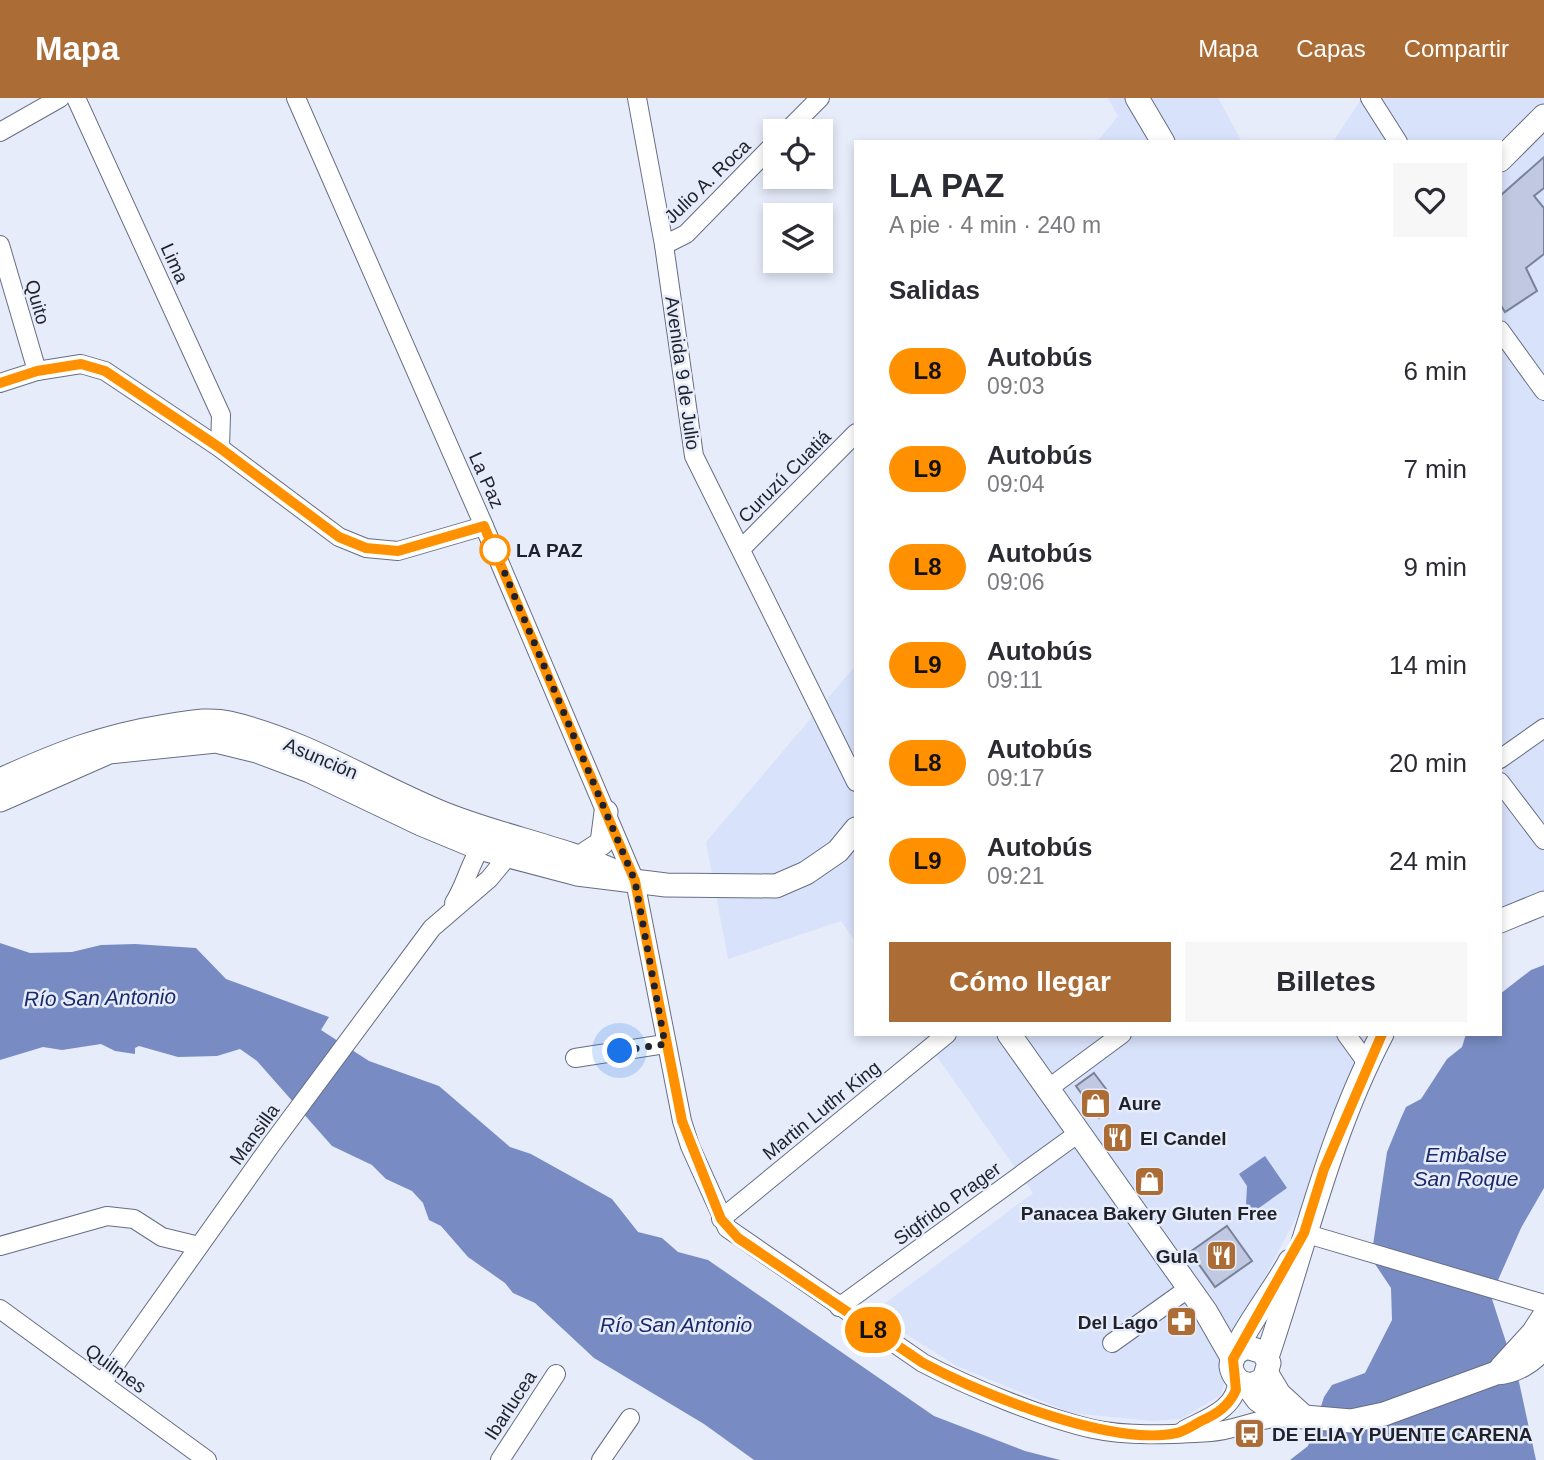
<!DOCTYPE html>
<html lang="es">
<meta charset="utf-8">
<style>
body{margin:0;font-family:Arial,sans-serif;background:#f7f7f7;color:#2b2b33;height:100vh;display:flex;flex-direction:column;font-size:26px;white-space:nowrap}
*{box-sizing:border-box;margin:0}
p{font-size:23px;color:#7c7c81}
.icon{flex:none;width:38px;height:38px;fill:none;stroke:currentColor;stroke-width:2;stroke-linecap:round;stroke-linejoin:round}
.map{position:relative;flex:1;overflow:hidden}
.details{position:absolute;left:854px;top:42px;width:648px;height:896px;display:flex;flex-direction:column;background:#fff;border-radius:0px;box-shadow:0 4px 10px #0003}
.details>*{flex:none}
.badge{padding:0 14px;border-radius:23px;font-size:24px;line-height:46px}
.controls{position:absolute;left:763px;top:21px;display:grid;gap:14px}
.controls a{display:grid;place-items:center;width:70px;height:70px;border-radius:0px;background:#fff;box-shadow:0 4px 10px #0003;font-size:35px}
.you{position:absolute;width:35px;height:35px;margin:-18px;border:5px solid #fff;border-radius:50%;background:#1a73e8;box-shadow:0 0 0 10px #1a73e833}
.map>.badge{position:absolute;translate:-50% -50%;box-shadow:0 0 0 4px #fff}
h2{padding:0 35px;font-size:26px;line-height:63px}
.round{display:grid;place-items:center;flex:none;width:74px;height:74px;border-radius:0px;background:#f7f7f7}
.head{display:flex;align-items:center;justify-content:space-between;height:119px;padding:0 35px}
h1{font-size:33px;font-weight:700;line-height:52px}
.primary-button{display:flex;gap:14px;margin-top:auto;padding:14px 35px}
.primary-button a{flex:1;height:80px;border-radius:0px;background:#ac6c35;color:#fff;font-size:28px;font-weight:700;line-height:80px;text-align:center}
.primary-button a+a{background:#f7f7f7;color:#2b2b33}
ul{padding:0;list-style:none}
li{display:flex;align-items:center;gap:21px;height:98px;padding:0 35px}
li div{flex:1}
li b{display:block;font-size:26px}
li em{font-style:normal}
li .badge{min-width:77px;font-weight:700;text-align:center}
header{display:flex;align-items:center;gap:42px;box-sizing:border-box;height:98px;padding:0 35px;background:#ac6c35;color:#fff}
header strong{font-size:33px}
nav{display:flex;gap:38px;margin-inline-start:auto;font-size:24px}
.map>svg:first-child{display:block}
.built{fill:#d8e2fa}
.water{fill:#788cc3}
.building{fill:#c0c9e1;stroke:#798297;stroke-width:2}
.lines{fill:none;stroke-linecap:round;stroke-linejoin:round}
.minor-casing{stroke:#666e83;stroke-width:20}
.major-casing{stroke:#666e83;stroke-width:25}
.minor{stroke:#fff;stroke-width:18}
.major{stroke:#fff;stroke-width:23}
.line-casing{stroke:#fff;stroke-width:16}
.line{stroke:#ff9000;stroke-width:10}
.walk{stroke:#1f222b;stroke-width:7;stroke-dasharray:0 12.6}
.stop-dot{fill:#fff;stroke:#ff9000;stroke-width:3.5}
.labels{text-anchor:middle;stroke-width:5;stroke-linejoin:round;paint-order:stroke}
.street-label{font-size:19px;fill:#1f222b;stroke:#e7ecfb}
.stop-label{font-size:19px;font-weight:bold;fill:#1f222b;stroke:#e7ecfb;text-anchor:start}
.poi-label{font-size:19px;font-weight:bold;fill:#1f222b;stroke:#e7ecfb;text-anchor:start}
.water-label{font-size:21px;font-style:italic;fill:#1a296b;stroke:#e7ecfb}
</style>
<header>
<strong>Mapa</strong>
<nav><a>Mapa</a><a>Capas</a><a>Compartir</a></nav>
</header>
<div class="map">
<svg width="1544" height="1362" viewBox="0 0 1544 1362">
<rect width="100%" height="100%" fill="#e7ecfb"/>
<g class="built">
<path d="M1108,0h110l24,44h-145l21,-26z"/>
<path d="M1362,0h182v792l-44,23v-771h-167z"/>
<path d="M856,567v277l-15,-21 -113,38 -22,-117z"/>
<path d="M921,936h446l-67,176 -64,122 -15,63 -40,24 -29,2 -81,-8 -114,-47 -85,-53 161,-120z"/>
</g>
<g class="water">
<path d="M0,845l30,10 42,-1 29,-7 34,-1 61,4 30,31 103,38 -8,13 48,31 70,25 71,61 21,7 81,45 26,33 24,6 16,14 30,8 226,156 91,35 35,9h-306l-50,-36 -110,-66 -59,-55 -22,-10 -8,-10 -37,-26 -27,-31 -12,-6 -6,-17 -11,-12 -26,-12 -14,-14 -40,-19 -75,-85 -17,-12 -23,7 -39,1 -39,-11 -4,2v6l-20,-3 -14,-7 -39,6 -19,-3 -43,13z"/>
<path d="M1544,867v223l-23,40 -30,68 28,86 17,78h-246l18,-14 16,-49 8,-12 33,-12 27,-53 -1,-32 -20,-30 16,-106 14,-34 5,-11 15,-8 26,-40 15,-12 4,-13h34v-40l31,-24z"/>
<path d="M1265,1058l22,32 -31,22 -10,-4 1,-20 -8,-12z"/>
</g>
<g class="building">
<path d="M1544,59v31l-10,8 10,12v46l-18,14 11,23 -32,21 -5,-8v-108z"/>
<path d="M1094,975l12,16 -9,6 11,16 -9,7 -23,-32z"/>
<path d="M1227,1128l25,35 -37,26 -25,-35z"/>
</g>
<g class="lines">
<defs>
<g id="minor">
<path d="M76,0l145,317 -1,33"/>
<path d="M296,0l188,428 151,355 47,240 8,25 37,82 196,135c46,24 120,55 170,66 37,8 80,5 118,3 27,-2 51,-16 79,-15"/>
<path d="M637,0l27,147 30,211 162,326"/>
<path d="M1370,0l28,44"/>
<path d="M787,33l33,-33"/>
<path d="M0,34l60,-34"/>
<path d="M0,147l37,126"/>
<path d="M664,147l22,-11 89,-91"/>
<path d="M1500,232l44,61"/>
<path d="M0,285l37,-12 44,-7 24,7 115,77 119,89 27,11 32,3 86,-25"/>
<path d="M741,451l115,-116"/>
<path d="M1500,661l44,-31"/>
<path d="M1500,684l44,58"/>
<path d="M454,805c13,-20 17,-47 34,-64"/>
<path d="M1346,936l21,29"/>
<path d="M575,960l90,-14"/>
<path d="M1049,990l73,-54"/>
<path d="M721,1121l226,-185"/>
<path d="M1304,1135l240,71"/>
<path d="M0,1148l107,-30 27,3 28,18 37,9"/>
<path d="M839,1209l241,-175"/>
<path d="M0,1211l207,151"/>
<path d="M1112,1245l77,-55"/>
<path d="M102,1285l169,-238 161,-217 57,-49 19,-23 2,-11"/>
<path d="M1184,1332c21,-11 55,-22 53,-51"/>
<path d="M500,1362l56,-86"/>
<path d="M601,1362l29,-42"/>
</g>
<g id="major">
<path d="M1137,0l26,44"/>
<path d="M1500,62l44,-44"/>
<path d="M0,682c58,-26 102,-44 166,-54 21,-3 42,-8 63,-3 75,17 141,60 211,89 58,24 119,34 176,60"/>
<path d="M0,702l109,-48 107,-11 41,10 53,20 111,53 58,24 98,26 89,11 110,1 30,-13 32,-22 18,-22"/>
<path d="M582,758l20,-13 4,-31"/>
<path d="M1500,823l44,-18"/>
<path d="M1009,936l197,278 27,47"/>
<path d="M1236,1255l10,-6 17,5 6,11 -5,16c-7,4 -13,7 -21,4 -7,-3 -11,-10 -12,-17 0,-21 48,-82 59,-105"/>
<path d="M1267,1259c37,-108 61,-220 115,-323"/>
<path d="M1501,1270l32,-35 11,-17"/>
<path d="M1267,1276l12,20 24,22"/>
<path d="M1246,1286l12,16 23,15 70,6 33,-7 112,-41c19,-1 36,-11 48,-26"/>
</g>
</defs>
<use href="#minor" class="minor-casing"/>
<use href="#major" class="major-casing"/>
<use href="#minor" class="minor"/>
<use href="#major" class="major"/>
</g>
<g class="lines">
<defs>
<path id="line" d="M0,285l37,-12 44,-7 24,7 115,77 119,89 27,11 32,3 86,-25 151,355 47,240 39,98 17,19 185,125c59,31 188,84 254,70 8,-2 17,-8 24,-12 16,-7 28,-15 35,-31l-3,-31 71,-126 20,-64 58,-135"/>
</defs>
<use href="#line" class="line-casing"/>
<use href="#line" class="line"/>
<path class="walk" d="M495,452l140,331 30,163 -45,7"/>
</g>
<defs>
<symbol id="shop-square" viewBox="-11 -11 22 22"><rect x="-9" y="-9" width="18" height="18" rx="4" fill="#ac6c35" stroke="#e7ecfb"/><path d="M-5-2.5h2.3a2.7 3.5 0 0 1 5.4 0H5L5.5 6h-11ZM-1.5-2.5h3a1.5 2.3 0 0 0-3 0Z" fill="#fff"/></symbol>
<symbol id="restaurant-square" viewBox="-11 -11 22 22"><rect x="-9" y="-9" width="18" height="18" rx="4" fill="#ac6c35" stroke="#e7ecfb"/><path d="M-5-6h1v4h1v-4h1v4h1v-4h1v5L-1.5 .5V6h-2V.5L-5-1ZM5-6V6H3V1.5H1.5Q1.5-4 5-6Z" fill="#fff"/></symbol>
<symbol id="pharmacy-square" viewBox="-11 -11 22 22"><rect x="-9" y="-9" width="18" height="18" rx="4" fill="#ac6c35" stroke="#e7ecfb"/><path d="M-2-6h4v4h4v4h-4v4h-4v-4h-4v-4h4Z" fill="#fff"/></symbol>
<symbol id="bus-square" viewBox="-11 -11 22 22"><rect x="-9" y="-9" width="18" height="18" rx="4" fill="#ac6c35" stroke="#e7ecfb"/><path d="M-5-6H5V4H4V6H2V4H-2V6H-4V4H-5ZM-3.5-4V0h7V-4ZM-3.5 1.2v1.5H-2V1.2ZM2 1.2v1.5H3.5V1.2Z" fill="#fff"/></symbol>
</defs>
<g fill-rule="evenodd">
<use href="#shop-square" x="1078" y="988" width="35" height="35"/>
<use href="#restaurant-square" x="1100" y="1022" width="35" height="35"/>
<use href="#shop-square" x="1132" y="1066" width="35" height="35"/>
<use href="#restaurant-square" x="1204" y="1140" width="35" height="35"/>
<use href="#pharmacy-square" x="1164" y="1206" width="35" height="35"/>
<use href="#bus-square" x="1232" y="1318" width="35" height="35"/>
</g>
<circle class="stop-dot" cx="495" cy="452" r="14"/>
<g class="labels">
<g class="street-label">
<text transform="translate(707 83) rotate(-44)" y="7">Julio A. Roca</text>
<text transform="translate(175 165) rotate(66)" y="7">Lima</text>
<text transform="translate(38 204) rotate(74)" y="7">Quito</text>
<text transform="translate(683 275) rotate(82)" y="7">Avenida 9 de Julio</text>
<text transform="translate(784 378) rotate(-45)" y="7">Curuzú Cuatiá</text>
<text transform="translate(487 382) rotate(66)" y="7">La Paz</text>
<text transform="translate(321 660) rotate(23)" y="7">Asunción</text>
<text transform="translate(821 1012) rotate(-39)" y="7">Martin Luthr King</text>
<text transform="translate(254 1036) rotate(-54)" y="7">Mansilla</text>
<text transform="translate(947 1105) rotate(-36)" y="7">Sigfrido Prager</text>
<text transform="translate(116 1270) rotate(36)" y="7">Quilmes</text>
<text transform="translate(510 1307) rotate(-57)" y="7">Ibarlucea</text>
</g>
<g class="stop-label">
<text x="516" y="459">LA PAZ</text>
</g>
<g class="poi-label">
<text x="1118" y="1012">Aure</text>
<text x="1140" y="1047">El Candel</text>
<text x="1149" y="1122" text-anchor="middle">Panacea Bakery Gluten Free</text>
<text x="1198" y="1165" text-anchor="end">Gula</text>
<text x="1158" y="1231" text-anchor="end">Del Lago</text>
<text x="1272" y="1343">DE ELIA Y PUENTE CARENA</text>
</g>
<g class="water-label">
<text transform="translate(100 900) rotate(-1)" y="7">Río San Antonio</text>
<text x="1466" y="1064">Embalse<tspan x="1466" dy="24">San Roque</tspan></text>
<text x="676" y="1234">Río San Antonio</text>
</g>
</g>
</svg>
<div class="controls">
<a><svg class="icon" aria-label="locate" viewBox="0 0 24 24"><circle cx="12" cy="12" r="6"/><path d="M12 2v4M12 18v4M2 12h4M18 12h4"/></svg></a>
<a><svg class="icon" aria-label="layers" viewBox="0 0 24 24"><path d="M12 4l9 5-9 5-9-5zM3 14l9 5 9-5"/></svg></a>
</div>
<div class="you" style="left:620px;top:953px"></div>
<b class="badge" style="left:873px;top:1232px;background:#ff9000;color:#111">L8</b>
<section class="details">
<div class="head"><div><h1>LA PAZ</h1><p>A pie · 4 min · 240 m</p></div><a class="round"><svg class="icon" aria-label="heart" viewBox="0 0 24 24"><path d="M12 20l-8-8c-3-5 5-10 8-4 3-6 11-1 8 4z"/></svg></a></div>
<h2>Salidas</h2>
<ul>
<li><span class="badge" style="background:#ff9000;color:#111">L8</span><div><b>Autobús</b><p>09:03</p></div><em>6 min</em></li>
<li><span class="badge" style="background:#ff9000;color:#111">L9</span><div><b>Autobús</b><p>09:04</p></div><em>7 min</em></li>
<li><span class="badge" style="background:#ff9000;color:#111">L8</span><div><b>Autobús</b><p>09:06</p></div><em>9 min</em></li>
<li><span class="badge" style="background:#ff9000;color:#111">L9</span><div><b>Autobús</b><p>09:11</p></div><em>14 min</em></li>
<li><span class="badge" style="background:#ff9000;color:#111">L8</span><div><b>Autobús</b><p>09:17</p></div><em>20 min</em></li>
<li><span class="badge" style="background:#ff9000;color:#111">L9</span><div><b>Autobús</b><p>09:21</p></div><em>24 min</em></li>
</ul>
<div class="primary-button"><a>Cómo llegar</a><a>Billetes</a></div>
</section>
</div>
